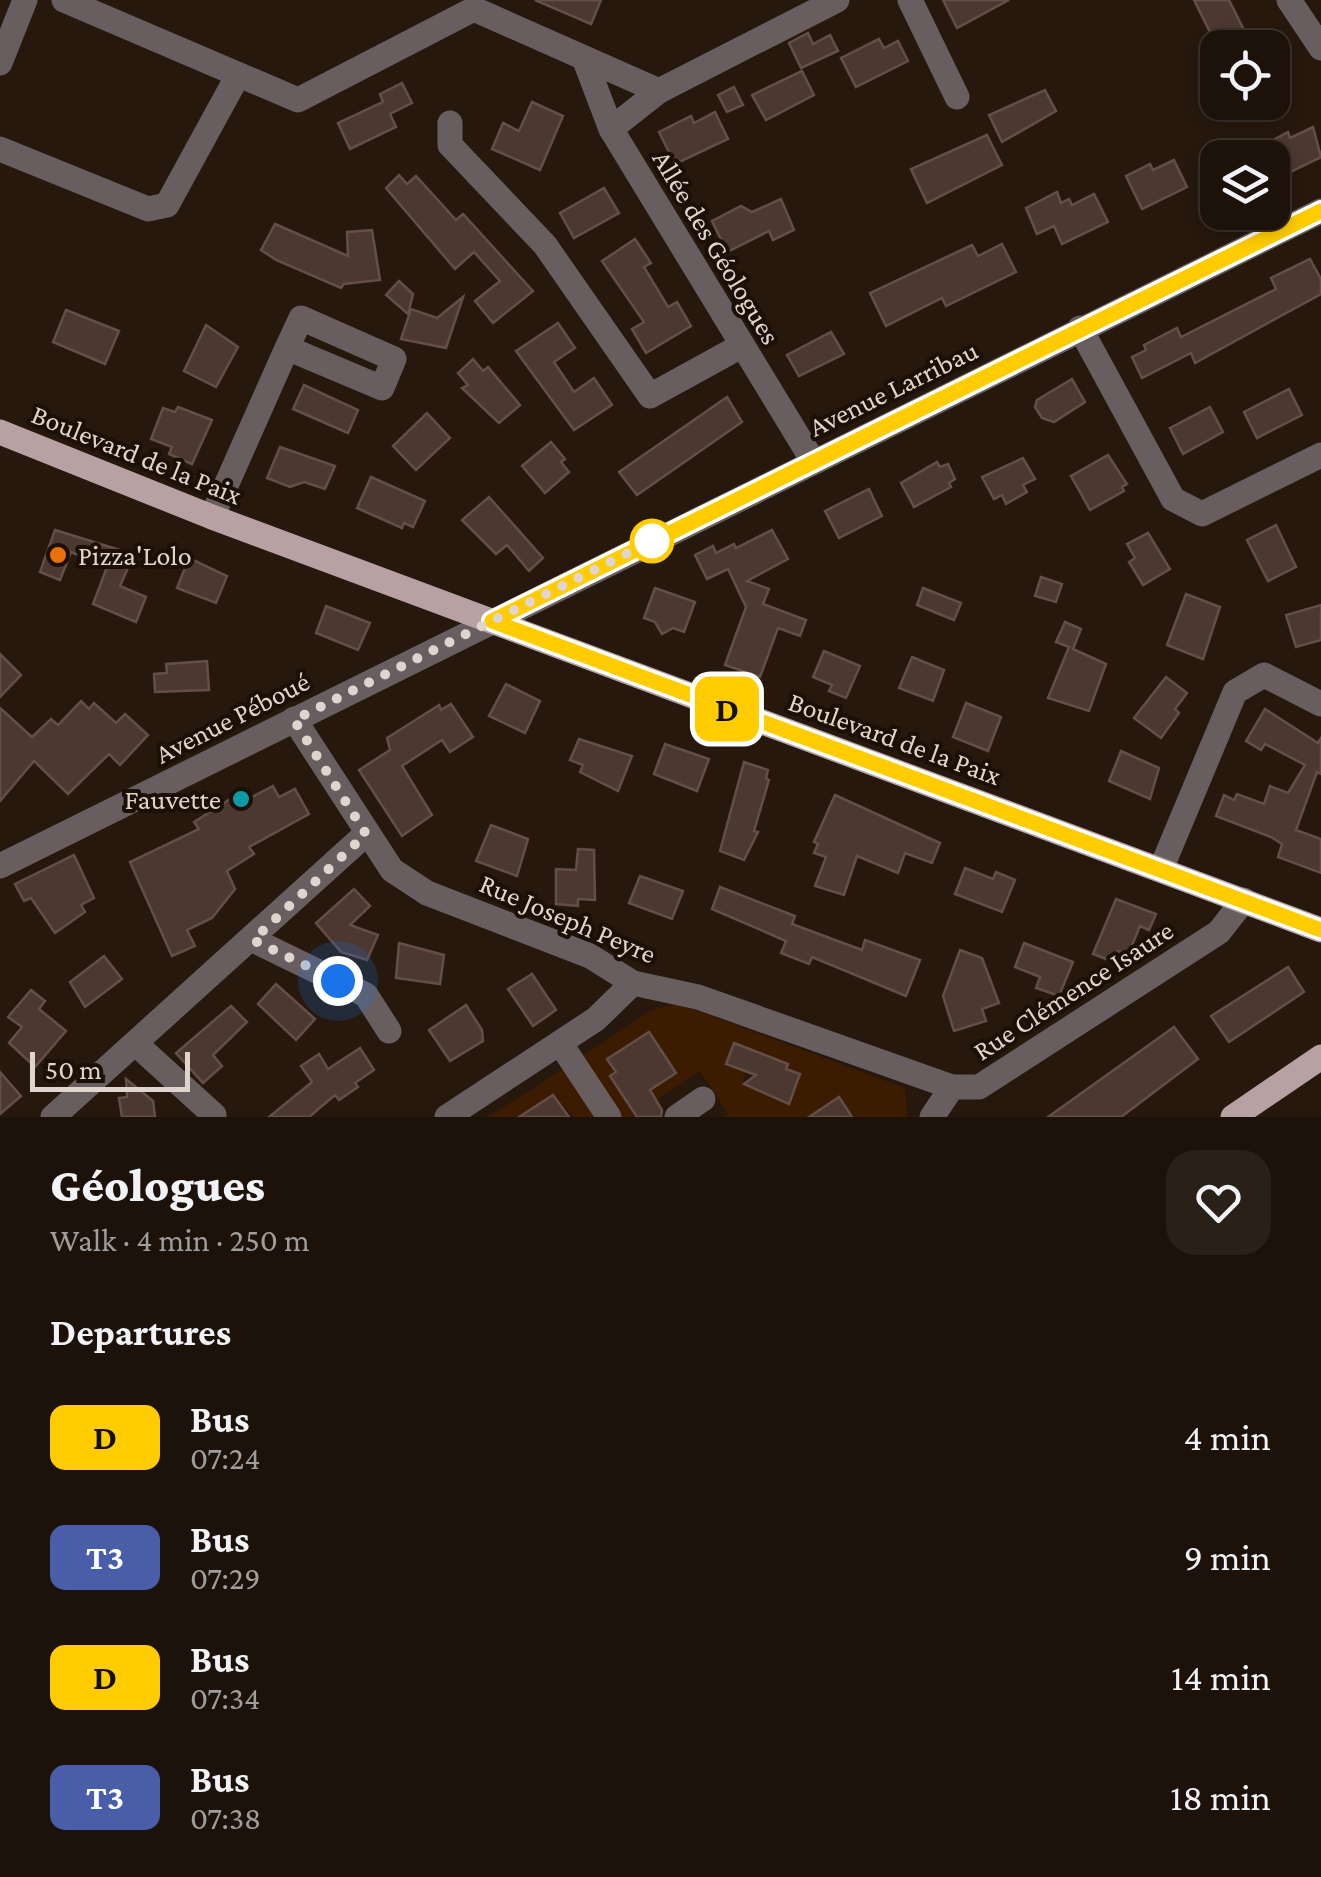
<!DOCTYPE html>
<meta charset="utf-8">
<style>
body{margin:0;font-family:"Crimson Pro",serif;background:#292018;color:#f1f3f6;height:100vh;display:flex;flex-direction:column;font-size:38px;white-space:nowrap}
*{box-sizing:border-box;margin:0}
p{font-size:32px;color:#a09e9c}
.icon{flex:none;width:55px;height:55px;fill:none;stroke:currentColor;stroke-width:2;stroke-linecap:round;stroke-linejoin:round}
.map{position:relative;height:1117px;overflow:hidden}
.details{display:flex;flex-direction:column;background:#1c120a;flex:1}
.details>*{flex:none}
.badge{padding:0 20px;border-radius:15px;font-size:35px;line-height:65px}
.controls{position:absolute;left:1200px;top:30px;display:grid;gap:20px}
.controls a{display:grid;place-items:center;width:90px;height:90px;border-radius:20px;background:#1c120a;box-shadow:0 5px 15px #0003,0 0 0 2px #3a322b;font-size:50px}
.scale{position:absolute;left:30px;bottom:25px;width:160px;box-sizing:border-box;padding-left:10px;border:5px solid #dfd5ce;border-top:0;font-size:28px;line-height:35px;white-space:nowrap;color:#dfd5ce;-webkit-text-stroke:8px #1c0f05;paint-order:stroke}
.you{position:absolute;width:50px;height:50px;margin:-25px;border:8px solid #fff;border-radius:50%;background:#1a73e8;box-shadow:0 0 0 15px #1a73e833}
.map>.badge{position:absolute;translate:-50% -50%;box-shadow:0 0 0 5px #fff}
h2{padding:0 50px;font-size:38px;line-height:90px}
.round{display:grid;place-items:center;flex:none;width:105px;height:105px;border-radius:30px;background:#292018}
.head{display:flex;align-items:center;justify-content:space-between;height:170px;padding:0 50px}
h1{font-size:48px;font-weight:800;line-height:75px}
ul{padding:0;list-style:none}
li{display:flex;align-items:center;gap:30px;height:120px;padding:0 50px}
li div{flex:1}
li b{display:block;font-size:38px}
li em{font-style:normal}
li .badge{min-width:110px;font-weight:700;text-align:center}
.map>svg:first-child{display:block}
.green{fill:#3c1c00;fill-rule:evenodd}
.building{fill:#4b3831;stroke:#634f48;stroke-width:2.5}
.lines{fill:none;stroke-linecap:round;stroke-linejoin:round}
.minor{stroke:#685e5f;stroke-width:25}
.major{stroke:#b7a1a3;stroke-width:25}
.line-casing{stroke:#fff;stroke-width:22}
.line{stroke:#fc0;stroke-width:15}
.walk{stroke:#dfd5ce;stroke-width:10;stroke-dasharray:0 18}
.stop-dot{fill:#fff;stroke:#fc0;stroke-width:5}
.food-dot{fill:#e8710a;stroke:#1c0f05;stroke-width:4}
.culture-dot{fill:#0f9aa8;stroke:#1c0f05;stroke-width:4}
.labels{text-anchor:middle;stroke-width:8;stroke-linejoin:round;paint-order:stroke}
.street-label{font-size:28px;fill:#dfd5ce;stroke:#1c0f05}
.poi-label{font-size:28px;fill:#dfd5ce;stroke:#1c0f05;text-anchor:start}
</style>
<div class="map">
<svg width="1321" height="1117" viewBox="0 0 1321 1117">
<rect width="100%" height="100%" fill="#26180d"/>
<g class="green">
<path d="M677,1003l228,85 2,29h-55l-14,-20 -29,20h-86l5,-4 -28,-42 -64,42 1,4h-18l-39,-59 70,-47zM746,1071l54,4 -12,29 -46,-21z"/>
<path d="M563,1069l34,48h-23l-21,-22 -34,22h-31z"/>
</g>
<g class="building">
<path d="M535,0h66l-10,24z"/>
<path d="M943,0h66l-52,28z"/>
<path d="M1194,0h35l14,28 -28,14z"/>
<path d="M808,33l5,11 17,-9 8,16 -37,17 -12,-25z"/>
<path d="M879,39l5,9 14,-7 10,20 -52,26 -15,-29z"/>
<path d="M802,71l12,24 -48,25 -14,-25z"/>
<path d="M402,83l10,20 -22,11 6,13 -46,22 -12,-26 45,-21 -3,-8z"/>
<path d="M734,87l9,18 -16,7 -9,-17z"/>
<path d="M1045,90l11,21 -54,31 -13,-27z"/>
<path d="M532,102l31,14 -23,54 -48,-21 11,-26 16,8z"/>
<path d="M715,112l13,27 -53,25 -16,-32 32,-16 3,7z"/>
<path d="M1313,127l8,30 -49,24v-23h-32l48,-26 2,6z"/>
<path d="M987,135l15,30 -75,38 -16,-34z"/>
<path d="M1174,160l13,27 -45,22 -16,-33 24,-12 3,6z"/>
<path d="M399,175l8,9 9,-8 40,44 7,-6 70,77 -40,32 -18,-22 25,-20 -26,-29 -19,17 -69,-81z"/>
<path d="M604,188l15,25 -45,25 -14,-25z"/>
<path d="M1057,192l4,11 8,-4 3,6 22,-11 14,28 -46,22 -8,-18 -17,8 -11,-26z"/>
<path d="M781,199l13,31 -21,10 -4,-9 -42,21 -15,-31 29,-15 11,6z"/>
<path d="M275,224l73,32 -1,-24 25,-2 8,50 -36,4 -3,4 -65,-28 -15,-10z"/>
<path d="M635,239l16,24 -7,4 24,40 9,-5 14,24 -45,27 -14,-24 12,-7 -42,-61z"/>
<path d="M1002,244l14,28 -70,34 -4,-8 -56,28 -16,-33 102,-48 6,11z"/>
<path d="M1310,259l11,20v15l-126,69 -4,-10 -49,25 -10,-21 14,-7 -2,-5 33,-17 4,9 95,-48 -5,-11z"/>
<path d="M399,281l14,13 -5,20 -22,-19z"/>
<path d="M463,297l-17,51 -45,-9 10,-30 26,9z"/>
<path d="M66,310l53,21 -14,33 -52,-22z"/>
<path d="M558,323l17,25 -21,14 20,30 20,-14 18,27 -38,25 -58,-79z"/>
<path d="M206,325l32,22 -22,40 -32,-16z"/>
<path d="M831,332l13,22 -45,22 -12,-21z"/>
<path d="M473,359l10,12 5,-4 32,38 -21,18 -37,-35 6,-3 -10,-12z"/>
<path d="M1072,379l13,23 -31,20 -12,-4 -7,-11 2,-7z"/>
<path d="M304,385l54,25 -10,23 -55,-24z"/>
<path d="M1289,389l13,26 -45,23 -13,-26z"/>
<path d="M727,397l15,25 -105,73 -18,-23z"/>
<path d="M178,407l34,13 -20,44 -23,-10 3,-7 -21,-8 12,-31 12,4z"/>
<path d="M1210,407l13,25 -40,22 -13,-26z"/>
<path d="M427,413l23,25 -34,32 -23,-24z"/>
<path d="M551,442l14,17 -4,3 8,10 -24,21 -23,-27z"/>
<path d="M280,447l55,19 -10,23 -21,-7 -14,5 -23,-9z"/>
<path d="M1108,455l19,29 -5,3 2,4 -34,19 -19,-34z"/>
<path d="M1023,458l12,21 -12,6 4,7 -21,12 -4,-9 -8,4 -12,-22z"/>
<path d="M937,462l3,5 8,-3 7,15 -6,4 2,4 -37,20 -13,-24z"/>
<path d="M371,477l54,24 -12,26 -9,-4 -2,5 -45,-20z"/>
<path d="M869,489l13,27 -43,22 -14,-27z"/>
<path d="M489,497l54,61 -14,13 -22,-26 -11,9 -34,-34z"/>
<path d="M1276,525l20,42 -28,14 -21,-41z"/>
<path d="M55,530l65,20 -5,13 13,5 -8,18 26,11 -10,25 -43,-18 14,-37 -36,-15 -11,28 -20,-8z"/>
<path d="M772,530l16,29 -41,22 22,8 -6,15 43,16 -6,16 -22,-8 -18,49 -35,-12 21,-58 -18,-38 -21,10 -12,-24 18,-9 3,7 18,-9 2,4z"/>
<path d="M1148,533l22,36 -27,16 -14,-23 6,-4 -8,-14z"/>
<path d="M189,558l38,18 -11,27 -39,-15z"/>
<path d="M1041,577l21,7 -6,18 -21,-6z"/>
<path d="M655,588l40,14 -11,30 -11,-4 -11,6 -7,-12 -11,-4z"/>
<path d="M923,588l38,15 -7,17 -37,-15z"/>
<path d="M1186,594l34,13 -17,52 -36,-14z"/>
<path d="M1321,605v35l-25,7 -10,-32z"/>
<path d="M326,606l44,17 -12,27 -42,-17z"/>
<path d="M1065,622l16,7 -8,20 33,15 -17,47 -41,-13 21,-51 -13,-5z"/>
<path d="M824,651l36,15 -14,32 -17,-7 3,-6 -19,-8z"/>
<path d="M0,654l21,21 -21,22z"/>
<path d="M912,657l32,13 -11,31 -34,-13z"/>
<path d="M207,661l2,29 -54,2 -1,-18 13,-1 -1,-9z"/>
<path d="M1166,677l21,16 -12,16 4,4 -18,25 -27,-20z"/>
<path d="M506,684l34,17 -15,32 -36,-17z"/>
<path d="M81,701l8,8 5,-6 22,20 9,-9 23,21 -28,30 -11,-11 -41,40 -34,-33 -34,40v-93l32,29 19,-18 7,6z"/>
<path d="M966,703l35,14 -13,34 -35,-14z"/>
<path d="M451,704l22,33 -23,15 -8,-12 -40,26 30,49 -30,21 -43,-66 31,-20 -3,-12 52,-33 2,5z"/>
<path d="M1265,709l53,34 3,-5v36l-4,-2 -21,58 25,9v34l-43,-16 4,-13 -11,-7 -55,-21 8,-21 10,5 3,-6 27,10 6,-18 18,7 17,-28 -40,-21 -4,6 -15,-9z"/>
<path d="M579,739l53,17 -14,35 -38,-19 3,-7 -13,-5z"/>
<path d="M665,744l44,15 -12,32 -43,-17z"/>
<path d="M1121,751l38,17 -9,31 -41,-18z"/>
<path d="M744,762l24,8 -2,8 3,2 -15,51 4,1 -14,28 -24,-9z"/>
<path d="M273,786l6,11 16,-8 14,25 -60,33 5,7 -27,17 8,18 -23,29 -25,12 8,16 -23,10 -42,-94 69,-33 -5,-7 49,-31 5,8z"/>
<path d="M835,795l105,48 -8,20 -27,-10 -7,20 -41,-17 -13,39 -29,-9 11,-29 -12,-4 4,-9 -4,-2z"/>
<path d="M491,825l37,14 -11,37 -41,-15z"/>
<path d="M578,849l16,1 1,50 -17,-1v7l-22,-2v-35l20,1z"/>
<path d="M74,855l20,43 -13,7 4,7 -30,21 -24,-35 -7,3 -9,-17z"/>
<path d="M965,868l28,11 3,-7 19,8 -13,32 -47,-18z"/>
<path d="M640,876l43,15 -11,28 -43,-16z"/>
<path d="M720,887l75,29 -3,8 70,26 3,-10 55,20 -14,36 -94,-39 -3,7 -28,-11 5,-12 -74,-32z"/>
<path d="M354,889l16,17 -20,19 28,10 -11,25 -26,-8 -25,-29z"/>
<path d="M1116,899l40,15 -7,16 -9,-4 -12,29 -10,-4 -7,10 -18,-7z"/>
<path d="M399,943l45,12 -4,29 -44,-6z"/>
<path d="M1024,943l49,19 -14,34 -23,-8 4,-11 -25,-10z"/>
<path d="M960,950l22,8 17,45 -17,6 4,12 -32,10 -11,-35z"/>
<path d="M104,956l18,23 -37,28 -15,-25z"/>
<path d="M1288,967l16,25 -75,50 -18,-26z"/>
<path d="M532,974l24,36 -23,16 -25,-37z"/>
<path d="M276,984l39,35 -19,21 -38,-36z"/>
<path d="M31,990l14,11 -6,8 27,22 -31,36 -26,-24 13,-16 -14,-10z"/>
<path d="M466,1005l16,25 1,11 -33,20 -21,-31z"/>
<path d="M231,1006l16,16 -34,33 9,11 -19,17 -27,-30z"/>
<path d="M1174,1027l24,32 -77,58h-73z"/>
<path d="M649,1032l27,41 -26,17 12,20 -1,7h-24l-27,-41 6,-4 -9,-13z"/>
<path d="M734,1043l54,21 -2,5 14,5 -11,30 -45,-20 12,-9 -30,-11z"/>
<path d="M360,1048l14,22 -19,13 3,4 -19,13 -4,-5 -26,22h-40l43,-35 -11,-16 18,-12 9,15z"/>
<path d="M0,1072l21,24 -21,18z"/>
<path d="M126,1079l27,22 2,16h-33l-3,-19 8,-1z"/>
<path d="M553,1095l16,22h-50z"/>
<path d="M839,1097l13,20h-43z"/>
</g>
<g class="lines">
<g class="minor">
<path d="M64,0l234,100 176,-91 185,82"/>
<path d="M910,0l47,97"/>
<path d="M1289,0l32,48"/>
<path d="M584,58l27,71 202,332"/>
<path d="M0,63l25,-63"/>
<path d="M450,123v22l95,100 105,151 91,-50"/>
<path d="M611,129l48,-38 178,-91"/>
<path d="M0,149l148,60 19,-4 70,-128"/>
<path d="M1080,328l93,171 29,15 119,-59"/>
<path d="M212,517l75,-169 95,40 12,-29 -93,-41 -14,30"/>
<path d="M294,719l98,151 35,23 163,63 43,27 65,14 254,90"/>
<path d="M0,866l1321,-655"/>
<path d="M1161,869l74,-177 29,-17 57,29"/>
<path d="M253,940l113,55 23,36"/>
<path d="M560,1043l49,74"/>
<path d="M136,1044l78,71"/>
<path d="M53,1117l313,-283"/>
<path d="M447,1117l149,-98 37,-36"/>
<path d="M677,1117l26,-18"/>
<path d="M932,1117l20,-30h27l240,-155 25,-32"/>
</g>
<g class="major">
<path d="M0,432l212,85 1109,413"/>
<path d="M1233,1117l88,-60"/>
</g>
</g>
<g class="lines">
<defs>
<path id="line" d="M1321,211l-829,410 829,309"/>
</defs>
<use href="#line" class="line-casing"/>
<use href="#line" class="line"/>
<path class="walk" d="M338,981l-85,-41 113,-106 -72,-114 358,-179"/>
</g>
<circle class="stop-dot" cx="652" cy="541" r="20"/>
<circle class="food-dot" cx="58" cy="555" r="10"/>
<circle class="culture-dot" cx="241" cy="799" r="10"/>
<g class="labels">
<g class="street-label">
<text transform="translate(717 247) rotate(59)" y="10">Allée des Géologues</text>
<text transform="translate(893 388) rotate(-26)" y="10">Avenue Larribau</text>
<text transform="translate(137 454) rotate(22)" y="10">Boulevard de la Paix</text>
<text transform="translate(232 717) rotate(-27)" y="10">Avenue Péboué</text>
<text transform="translate(895 738) rotate(20)" y="10">Boulevard de la Paix</text>
<text transform="translate(568 918) rotate(23)" y="10">Rue Joseph Peyre</text>
<text transform="translate(1073 990) rotate(-33)" y="10">Rue Clémence Isaure</text>
</g>
<g class="poi-label">
<text x="78" y="565">Pizza'Lolo</text>
<text x="221" y="809" text-anchor="end">Fauvette</text>
</g>
</g>
</svg>
<div class="controls">
<a><svg class="icon" aria-label="locate" viewBox="0 0 24 24"><circle cx="12" cy="12" r="6"/><path d="M12 2v4M12 18v4M2 12h4M18 12h4"/></svg></a>
<a><svg class="icon" aria-label="layers" viewBox="0 0 24 24"><path d="M12 4l9 5-9 5-9-5zM3 14l9 5 9-5"/></svg></a>
</div>
<div class="scale">50 m</div>
<div class="you" style="left:338px;top:981px"></div>
<b class="badge" style="left:727px;top:709px;background:#fc0;color:#111">D</b>
</div>
<section class="details">
<div class="head"><div><h1>Géologues</h1><p>Walk · 4 min · 250 m</p></div><a class="round"><svg class="icon" aria-label="heart" viewBox="0 0 24 24"><path d="M12 20l-8-8c-3-5 5-10 8-4 3-6 11-1 8 4z"/></svg></a></div>
<h2>Departures</h2>
<ul>
<li><span class="badge" style="background:#fc0;color:#111">D</span><div><b>Bus</b><p>07:24</p></div><em>4 min</em></li>
<li><span class="badge" style="background:#4a5da8;color:#fff">T3</span><div><b>Bus</b><p>07:29</p></div><em>9 min</em></li>
<li><span class="badge" style="background:#fc0;color:#111">D</span><div><b>Bus</b><p>07:34</p></div><em>14 min</em></li>
<li><span class="badge" style="background:#4a5da8;color:#fff">T3</span><div><b>Bus</b><p>07:38</p></div><em>18 min</em></li>
</ul>
</section>
